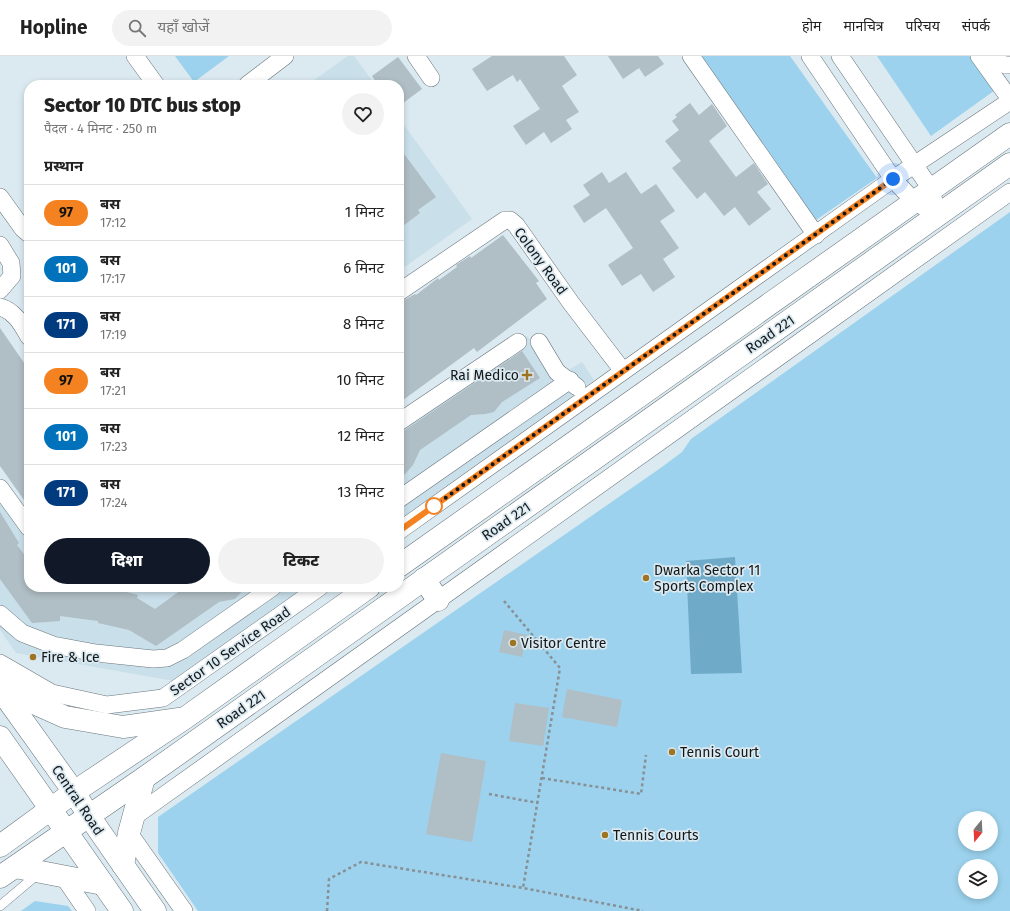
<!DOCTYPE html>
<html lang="hi">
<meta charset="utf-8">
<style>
body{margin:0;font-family:"Fira Sans","Noto Sans Devanagari",sans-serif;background:#f2f2f2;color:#222;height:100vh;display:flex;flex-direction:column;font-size:15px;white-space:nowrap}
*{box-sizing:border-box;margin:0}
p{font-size:13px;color:#767676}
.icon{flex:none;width:22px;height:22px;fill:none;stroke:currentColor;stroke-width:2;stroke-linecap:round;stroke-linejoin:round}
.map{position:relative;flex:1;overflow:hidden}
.panel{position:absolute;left:24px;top:24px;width:380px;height:512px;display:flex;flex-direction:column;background:#fff;border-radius:16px;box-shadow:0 2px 6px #0003}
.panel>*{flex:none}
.badge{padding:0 8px;border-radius:13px;font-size:14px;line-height:26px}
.needle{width:26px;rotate:198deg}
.buttons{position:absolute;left:958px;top:755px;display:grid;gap:8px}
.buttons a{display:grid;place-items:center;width:40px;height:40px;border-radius:50%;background:#fff;box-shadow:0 2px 6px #0003;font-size:20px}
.you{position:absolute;width:20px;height:20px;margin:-10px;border:3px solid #fff;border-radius:50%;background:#1a73e8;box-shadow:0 0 0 6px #1a73e833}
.map>.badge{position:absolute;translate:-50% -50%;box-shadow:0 0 0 2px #fff}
h2{padding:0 20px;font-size:15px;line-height:36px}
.round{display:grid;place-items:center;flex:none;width:42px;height:42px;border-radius:21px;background:#f2f2f2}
.summary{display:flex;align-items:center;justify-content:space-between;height:68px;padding:0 20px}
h1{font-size:19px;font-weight:800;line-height:30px}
.action{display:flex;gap:8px;margin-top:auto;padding:8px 20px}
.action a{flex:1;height:46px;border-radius:24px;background:#111827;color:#fff;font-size:16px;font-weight:800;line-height:46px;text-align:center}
.action a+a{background:#f2f2f2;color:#222}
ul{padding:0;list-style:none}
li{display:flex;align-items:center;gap:12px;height:56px;padding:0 20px;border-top:1px solid #e0e0e0}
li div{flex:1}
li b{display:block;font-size:15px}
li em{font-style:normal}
li .badge{min-width:44px;font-weight:700;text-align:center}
header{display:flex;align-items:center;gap:24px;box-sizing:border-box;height:56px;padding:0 20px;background:#fff;border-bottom:1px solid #e0e0e0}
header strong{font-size:19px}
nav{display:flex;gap:22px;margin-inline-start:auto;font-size:14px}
.search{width:280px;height:36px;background:#f2f2f2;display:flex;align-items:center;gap:10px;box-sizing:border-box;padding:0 14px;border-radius:22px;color:#767676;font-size:15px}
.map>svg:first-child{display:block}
.built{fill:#c9dfea}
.green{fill:#9cd2ed;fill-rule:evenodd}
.water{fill:#6fabc9}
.building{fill:#b0bec5}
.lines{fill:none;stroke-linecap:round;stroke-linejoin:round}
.service-casing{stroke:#6a767d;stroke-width:10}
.minor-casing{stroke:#6a767d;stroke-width:18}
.secondary-casing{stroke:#6a767d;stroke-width:23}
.path{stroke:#869095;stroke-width:2.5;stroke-dasharray:3 3;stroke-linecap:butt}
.service{stroke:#fff;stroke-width:9}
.minor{stroke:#fff;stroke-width:17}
.secondary{stroke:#fff;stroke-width:22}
.line-casing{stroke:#fff;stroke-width:9}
.line{stroke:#f58220;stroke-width:6}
.walk{stroke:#12171a;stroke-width:4;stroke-dasharray:0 7.2}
.poi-dot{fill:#9d7422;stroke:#dbe9f0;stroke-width:1.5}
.stop-dot{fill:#fff;stroke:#f58220;stroke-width:2}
.labels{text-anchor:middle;stroke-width:3.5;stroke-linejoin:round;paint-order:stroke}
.street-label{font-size:14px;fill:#12171a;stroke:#dbe9f0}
.poi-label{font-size:14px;fill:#12171a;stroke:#dbe9f0;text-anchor:start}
</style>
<header>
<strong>Hopline</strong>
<div class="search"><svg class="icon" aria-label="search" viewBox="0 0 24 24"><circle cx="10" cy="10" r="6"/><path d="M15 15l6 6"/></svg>यहाँ खोजें</div>
<nav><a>होम</a><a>मानचित्र</a><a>परिचय</a><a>संपर्क</a></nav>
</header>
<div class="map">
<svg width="1010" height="855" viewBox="0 0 1010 855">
<rect width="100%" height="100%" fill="#dbe9f0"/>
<g class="built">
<path d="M348,0h6l21,29h-68z"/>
<path d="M399,62l73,101 -73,52z"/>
<path d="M527,280l30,41 25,-15 12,18 -195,140v-95z"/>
<path d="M0,436l29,40v55h276l-131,94 -158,-28 -16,-23z"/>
</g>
<g class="green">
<path d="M175,0h54l-35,26z"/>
<path d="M700,0h90l87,122 -61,42z"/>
<path d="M877,0h98l23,32 -67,48z"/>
<path d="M1010,156v699h-812l-40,-58v-36l504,-350 20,-15 9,-13zM965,762h26v26h-26zM965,810h26v26h-26z"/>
<path d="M35,845l33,5 4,5h-51z"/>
</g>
<path class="water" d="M735,501l7,116 -51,1 -5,-113z"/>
<g class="building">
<path d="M492,0h72l13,19 -15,11 17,26 -13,8 6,9 -21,14 -7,-11 -18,13 -13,-19 27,-17 -20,-30 -3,3 -4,-7 -26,16 -15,-22z"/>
<path d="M608,0h50l6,8 -19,13 -6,-9 -16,11z"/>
<path d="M398,1l24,32 -23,17v-21h-21l-6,-9z"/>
<path d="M690,47l9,12 13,-11 15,22 -18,15 27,36 18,-14 14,21 -11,8 14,17 -22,17 -14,-19 -11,9 -19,-24 -8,7 -25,-31 9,-7 -16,-20 14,-11 -7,-9 5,-4 -2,-2z"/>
<path d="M399,91l37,50 -18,13 2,3 -21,16z"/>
<path d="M602,116l7,11 17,-11 15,22 15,-10 19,27 -15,10 19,27 -16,11 12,18 -22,15 -12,-18 -19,12 -14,-21 25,-17 -27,-40 -22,15 -11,-17 17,-11 -7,-10z"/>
<path d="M503,179l36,46 -3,2 11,16 -70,53 -3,-4 -75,55v-100l16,-9 1,1 22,-17 1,2 18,-13 -1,-2 14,-9 1,2z"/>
<path d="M0,272l29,42v137l-29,-41z"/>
<path d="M522,295l18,27 -38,24 -8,10 -9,2 -14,1 -51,35 -7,15 -14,16v-49l6,-2z"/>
<path d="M0,456l19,31 -2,2 12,16v26h58l19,2 1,-2 31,8 -1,3 18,11 30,-22h61l-11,12 -16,3 -63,44 -27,-16 -31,-7v-2l-38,-5v5l-28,2 -32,-44z"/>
<path d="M504,574l23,5 -5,22 -23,-5z"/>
<path d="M567,633l55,11 -5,27 -55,-10z"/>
<path d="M515,647l34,5 -6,38 -34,-5z"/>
<path d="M441,697l45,8 -14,81 -46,-8z"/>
</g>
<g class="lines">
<defs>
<path id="service" d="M0,850l39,-33"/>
<g id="minor">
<path d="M135,0l21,29"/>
<path d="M416,0l15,22"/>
<path d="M691,0l125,179"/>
<path d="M810,0l83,123 21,22 23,14"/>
<path d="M840,0l91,133 3,12"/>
<path d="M979,0l31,43"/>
<path d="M993,0c5,7 9,9 17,9"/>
<path d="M247,29l38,-29"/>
<path d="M0,141l23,32 6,5"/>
<path d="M0,189l11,18 1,13 -12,14"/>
<path d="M399,236l106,-72h5l6,5 55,78 52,68"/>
<path d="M0,251c15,4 22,18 29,30"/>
<path d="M539,286l18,30 20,15"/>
<path d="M399,366l119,-80"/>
<path d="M0,432l29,40"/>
<path d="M399,443l171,-119"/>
<path d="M399,475l494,-352 117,-78"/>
<path d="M0,558l22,19 31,12 43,8 57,6 14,-1 16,-8 90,-63"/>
<path d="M0,607l52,30 55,12 56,-7 157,-111"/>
<path d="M135,760l875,-624"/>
<path d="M129,777l55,78"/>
<path d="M63,820l24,35"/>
</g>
<g id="secondary">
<path d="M399,510l611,-432"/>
<path d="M424,523l14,21"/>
<path d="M1,627l24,16 40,18 58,10 56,-8"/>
<path d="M0,633l74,103 15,24 66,95"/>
<path d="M0,681l122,174"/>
<path d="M0,790l74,-54 111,-74 184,-131"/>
<path d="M123,809l6,-32 15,-55"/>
<path d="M15,811l88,17"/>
<path d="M0,821l144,-99 866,-614"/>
</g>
</defs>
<use href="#service" class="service-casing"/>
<use href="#minor" class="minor-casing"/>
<use href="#secondary" class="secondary-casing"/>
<g class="path">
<path d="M504,545l56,67 -37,220"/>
<path d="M542,722l99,16 5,-39"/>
<path d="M489,738l49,9"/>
<path d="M327,855l2,-32 32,-17 162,26 120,23"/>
</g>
<use href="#service" class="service"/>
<use href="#minor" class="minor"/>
<use href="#secondary" class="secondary"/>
</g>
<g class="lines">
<defs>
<path id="line" d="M399,475l494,-352"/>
</defs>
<use href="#line" class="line-casing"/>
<use href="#line" class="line"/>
<path class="walk" d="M434,450l459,-327"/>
</g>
<g class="poi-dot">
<path d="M525 313h4v4h4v4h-4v4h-4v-4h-4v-4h4z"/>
<circle cx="646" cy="522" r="4"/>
<circle cx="513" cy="587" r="4"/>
<circle cx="33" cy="601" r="4"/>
<circle cx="672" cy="696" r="4"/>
<circle cx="605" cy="779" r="4"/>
</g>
<circle class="stop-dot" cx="434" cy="450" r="8"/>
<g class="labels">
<g class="street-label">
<text transform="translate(541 205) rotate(54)" y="5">Colony Road</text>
<text transform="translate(770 278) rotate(-35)" y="5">Road 221</text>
<text transform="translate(506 465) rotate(-35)" y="5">Road 221</text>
<text transform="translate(230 595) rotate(-35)" y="5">Sector 10 Service Road</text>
<text transform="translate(241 653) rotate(-35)" y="5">Road 221</text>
<text transform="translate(78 744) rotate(56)" y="5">Central Road</text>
</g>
<g class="poi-label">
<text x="519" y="324" text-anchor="end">Rai Medico</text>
<text x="654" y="519">Dwarka Sector 11<tspan x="654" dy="16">Sports Complex</tspan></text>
<text x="521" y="592">Visitor Centre</text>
<text x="41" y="606">Fire &amp; Ice</text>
<text x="680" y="701">Tennis Court</text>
<text x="613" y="784">Tennis Courts</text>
</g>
</g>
</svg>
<div class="buttons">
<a><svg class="needle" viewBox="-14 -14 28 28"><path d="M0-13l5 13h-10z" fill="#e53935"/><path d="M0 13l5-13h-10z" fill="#767676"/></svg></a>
<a><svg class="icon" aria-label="layers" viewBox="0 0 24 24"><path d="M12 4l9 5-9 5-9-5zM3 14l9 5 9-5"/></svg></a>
</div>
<div class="you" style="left:893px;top:123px"></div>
<section class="panel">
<div class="summary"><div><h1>Sector 10 DTC bus stop</h1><p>पैदल · 4 मिनट · 250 m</p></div><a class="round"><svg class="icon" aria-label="heart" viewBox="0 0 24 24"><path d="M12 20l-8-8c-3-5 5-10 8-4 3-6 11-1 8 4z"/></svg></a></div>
<h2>प्रस्थान</h2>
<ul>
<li><span class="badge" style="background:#f58220;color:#111">97</span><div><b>बस</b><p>17:12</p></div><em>1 मिनट</em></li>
<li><span class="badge" style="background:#0072bc;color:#fff">101</span><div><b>बस</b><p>17:17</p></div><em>6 मिनट</em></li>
<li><span class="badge" style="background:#003b80;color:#fff">171</span><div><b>बस</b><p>17:19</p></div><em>8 मिनट</em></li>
<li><span class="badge" style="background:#f58220;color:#111">97</span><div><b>बस</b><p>17:21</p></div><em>10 मिनट</em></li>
<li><span class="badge" style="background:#0072bc;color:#fff">101</span><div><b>बस</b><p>17:23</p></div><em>12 मिनट</em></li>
<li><span class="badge" style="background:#003b80;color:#fff">171</span><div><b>बस</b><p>17:24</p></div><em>13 मिनट</em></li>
</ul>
<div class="action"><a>दिशा</a><a>टिकट</a></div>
</section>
</div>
